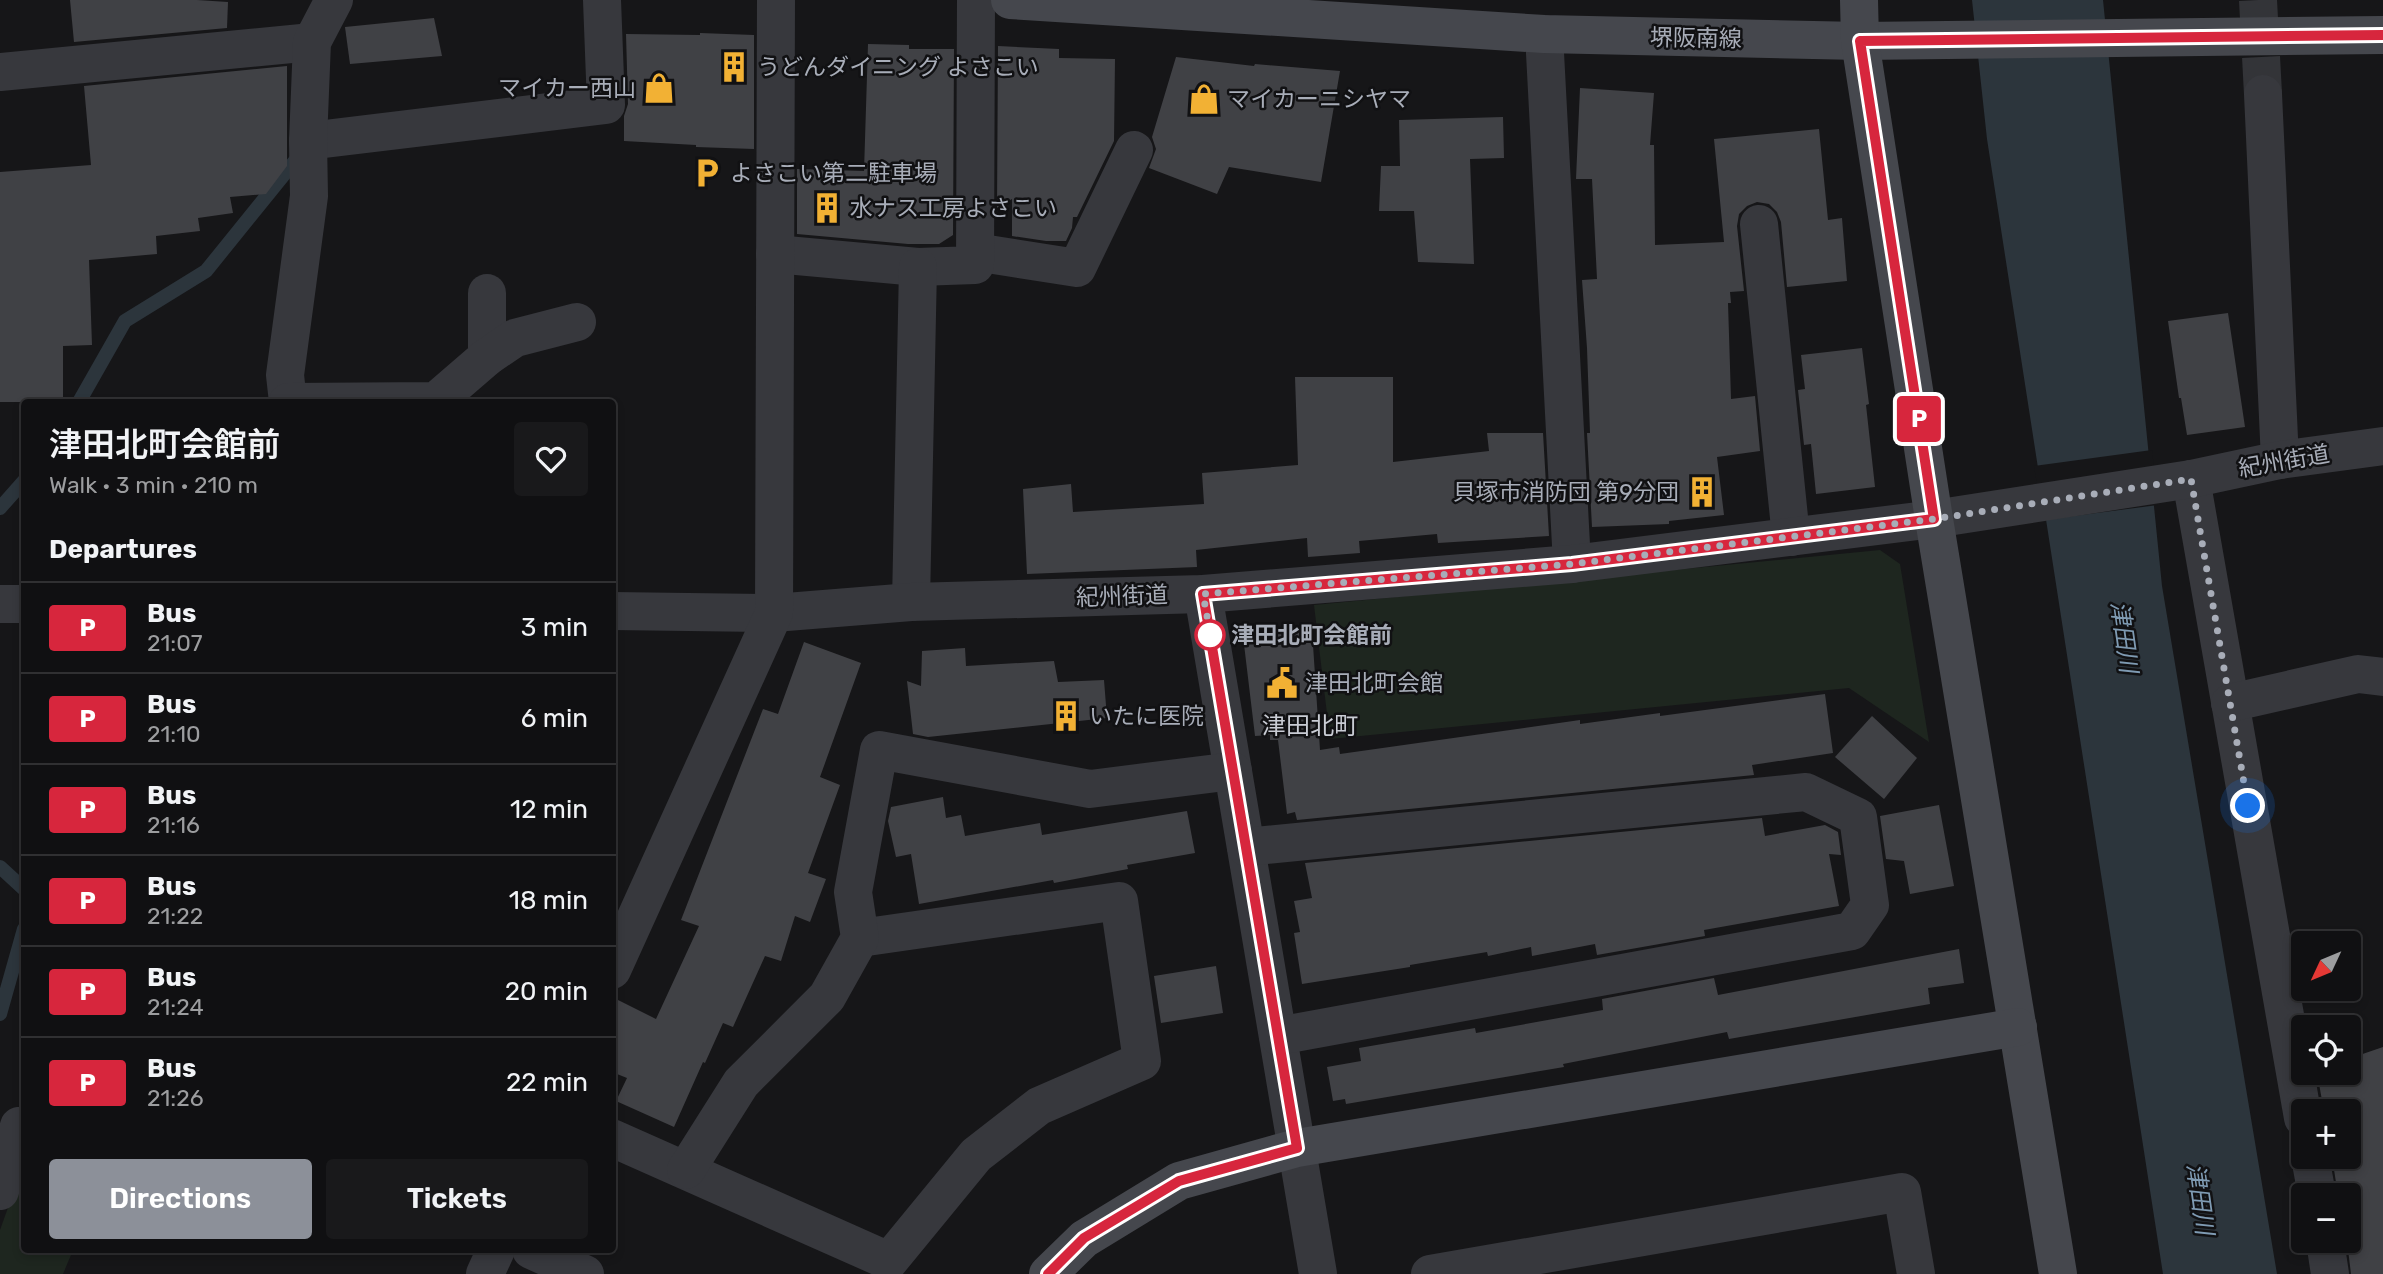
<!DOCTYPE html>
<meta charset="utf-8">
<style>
body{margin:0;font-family:Rubik,"Noto Sans JP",sans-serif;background:#19191b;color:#f1f3f6;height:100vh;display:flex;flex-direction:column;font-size:26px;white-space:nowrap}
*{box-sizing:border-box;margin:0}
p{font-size:23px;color:#9c9d9f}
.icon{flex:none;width:38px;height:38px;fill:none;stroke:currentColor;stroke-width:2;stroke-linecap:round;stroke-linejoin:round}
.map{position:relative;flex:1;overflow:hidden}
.drawer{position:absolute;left:21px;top:399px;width:595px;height:854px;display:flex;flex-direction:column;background:#101012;border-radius:7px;box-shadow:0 4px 10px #0003,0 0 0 2px #303032}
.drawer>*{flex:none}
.badge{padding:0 14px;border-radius:5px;font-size:24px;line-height:46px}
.needle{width:46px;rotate:226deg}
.controls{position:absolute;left:2291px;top:931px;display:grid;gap:14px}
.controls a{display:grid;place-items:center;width:70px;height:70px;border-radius:7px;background:#101012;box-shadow:0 4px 10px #0003,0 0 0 2px #303032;font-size:35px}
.you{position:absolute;width:35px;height:35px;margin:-18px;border:5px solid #fff;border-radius:50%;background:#1a73e8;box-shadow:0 0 0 10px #1a73e833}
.map>.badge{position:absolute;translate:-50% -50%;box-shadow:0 0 0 4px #fff}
h2{padding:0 28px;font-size:26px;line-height:63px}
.round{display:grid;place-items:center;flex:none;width:74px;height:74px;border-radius:7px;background:#19191b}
.head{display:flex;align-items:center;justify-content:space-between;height:119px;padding:0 28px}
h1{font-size:33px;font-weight:600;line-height:52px}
.cta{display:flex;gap:14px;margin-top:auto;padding:14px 28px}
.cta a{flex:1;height:80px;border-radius:7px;background:#8c9099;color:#fff;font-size:28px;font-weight:600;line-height:80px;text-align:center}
.cta a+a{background:#19191b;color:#f1f3f6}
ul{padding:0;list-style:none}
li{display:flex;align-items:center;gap:21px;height:91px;padding:0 28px;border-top:2px solid #303032}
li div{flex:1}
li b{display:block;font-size:26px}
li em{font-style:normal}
li .badge{min-width:77px;font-weight:700;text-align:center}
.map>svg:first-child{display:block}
.green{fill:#1e261f}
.water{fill:#2c353c}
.pier{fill:#161618}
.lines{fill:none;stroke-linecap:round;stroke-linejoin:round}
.stream{stroke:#2c353c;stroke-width:14}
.building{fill:#404145}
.street-tunnel{stroke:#333438;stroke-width:38;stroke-dasharray:38 19;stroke-linecap:butt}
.street{stroke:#37383d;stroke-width:38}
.secondary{stroke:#45474d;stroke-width:38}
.line-casing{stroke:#fff;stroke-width:16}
.line{stroke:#d7263d;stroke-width:10}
.walk{stroke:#a8adb8;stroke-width:7;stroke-dasharray:0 12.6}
.stop-dot{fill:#fff;stroke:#d7263d;stroke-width:3.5}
.labels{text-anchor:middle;stroke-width:5;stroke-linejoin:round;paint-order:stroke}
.street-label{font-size:23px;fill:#a8adb8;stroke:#111113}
.poi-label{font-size:23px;fill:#a8adb8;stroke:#111113;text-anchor:start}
.stop-label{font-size:23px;font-weight:bold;fill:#a8adb8;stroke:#111113;text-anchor:start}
.water-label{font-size:24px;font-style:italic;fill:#7f9bb3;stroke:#111113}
.neighbourhood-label{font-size:24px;fill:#c9ccd4;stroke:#111113}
</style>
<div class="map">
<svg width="2383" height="1274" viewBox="0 0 2383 1274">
<rect width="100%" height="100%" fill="#161618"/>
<g class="green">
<path d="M1880,550l20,14 29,178 -80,-54 -519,51 -16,-134z"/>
<path d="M24,1163v87h49l-10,24h-63v-44z"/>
</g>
<path class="water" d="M1972,0h131l59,586 115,688h-114l-176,-1135z"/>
<path class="pier" d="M2152,450l6,55 -115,15 -9,-54z"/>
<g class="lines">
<g class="stream">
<path d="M79,402l46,-81 81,-50 93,-115v-4"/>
<path d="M0,508l24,-27"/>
<path d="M0,867l24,22"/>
<path d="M0,1014l24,-85"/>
</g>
</g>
<g class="building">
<path d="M70,0h127l31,2 -1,26 -153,14z"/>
<path d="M434,18l8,38 -92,8 -5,-37z"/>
<path d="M700,33l54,2v114l-58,-2v-2l-72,-4v-25l4,-12 -2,-70 74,1z"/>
<path d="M868,44l41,1v4h45l-1,186 -14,9h-31l-111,-10v-65l67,2z"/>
<path d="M998,46l61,3v9l56,1 -1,82 -37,76h-4l-1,11 -6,13h-20l-34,-5v-37l-15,9z"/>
<path d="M1176,57l78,9 1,-2 85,7 -19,111 -92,-15 -12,27 -68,-26 7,-19 -4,-12z"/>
<path d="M287,66v100l-21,28 -36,3 3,16 -35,5 2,13 -44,5 1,18 -68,6 3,85 -29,1v56h-63v-230l91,-7 -7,-79z"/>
<path d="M1580,88l74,5 -4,52h4l1,100 69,-3 -10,-103 105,-10 9,91 14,-2 5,63 -60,6 -6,-65 -4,-10 -8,-8 -12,-2 -10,4 -8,8 -2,12 7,65 -14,1 1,11h-3l3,96 24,-3 5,55 -43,6 7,58 -55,6v3l-77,3 -5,-94h3l-3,-85 -5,-68 15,-1 -5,-100h-16z"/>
<path d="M1503,117l1,41 -34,1 4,105 -56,-2 -4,-51h-35l2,-45h19l-1,-46z"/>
<path d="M2228,313l17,114 -58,8 -6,-37h-2l-11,-77z"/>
<path d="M1862,348l7,56 -3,1 9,82 -59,7 -5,-50 -7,1 -6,-55 7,-1 -4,-34z"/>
<path d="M1295,377h98v85l96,-11 -2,-18h56l6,103 -111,7 -1,-9 -78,7 1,12 -52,4 -1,-19 -111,12 1,17 -170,7 -4,-85 48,-5 2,28 131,-8 -2,-31 96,-8z"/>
<path d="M1312,630l8,120 19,-3 1,7 240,-34v4l80,-11v3l165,-22 8,59 -81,12 2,10 -457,45 -2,-8 -8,2 -9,-74h-8v-5l-15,1 -12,-100z"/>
<path d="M804,642l57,21 -41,114 20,8 -32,88 18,6 -16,43 -15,-6 -14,45 -16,-5 -32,71 -10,-4 -18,40 -2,-1 -29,65 -58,-26 11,-23 -15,-6v-75l44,22 43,-93 -18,-6 47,-121 35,-90 15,5z"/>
<path d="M965,648l1,18 88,-5 4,21 46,-2 3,38 -179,19 -15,-3 -6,-53 14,5 1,-35z"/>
<path d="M1872,716l45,42 -33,41 -49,-42z"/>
<path d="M943,797l3,21 15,-3 4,21 75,-13 2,12 145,-24 8,42 -68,12 1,4 -74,14 -1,-3 -134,24 -8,-50 -15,3 -8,-36 3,-14z"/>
<path d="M1939,805l15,81 -44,8 -6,-33 -18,-2 -6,-43z"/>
<path d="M1762,818l3,18 60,-11 13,7 3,23 -12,-1 10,52 -135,24 1,6 -108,19 -2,-11 -63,12 -1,-9 -43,9 -1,-4 -77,13v2l-108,17 -8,-51 6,-1 -6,-31 18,-3 -7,-35z"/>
<path d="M1959,949l5,34 -36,5 2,16 -201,35 -2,-7 -164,32 1,3 -218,37 -1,-5 -12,2 -6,-34 34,-6 -2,-13 116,-20 1,5 127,-23 -1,-11 112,-21 4,17z"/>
<path d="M1216,966l7,47 -62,10 -7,-47z"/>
<path d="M2383,1047v227h-32l-4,-33 1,-46h-10l-6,-38h16v-46h-24l-7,-38h31v-14z"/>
</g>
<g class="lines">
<path class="street-tunnel" d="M2258,0l5,94"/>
<g class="street">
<path d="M1544,34l28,530"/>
<path d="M0,72l312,-30"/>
<path d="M2263,94l17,366"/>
<path d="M308,141l298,-36 -4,-105"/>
<path d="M1759,224l32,313"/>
<path d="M975,252l102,16 57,-118"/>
<path d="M775,254l143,13 57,-2 1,-265"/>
<path d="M487,357v-64"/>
<path d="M288,402l-3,-27 24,-179 -1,-55 4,-99 22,-42"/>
<path d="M288,402l148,-1 51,-44 28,-19 62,-16"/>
<path d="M2191,479l112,639"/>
<path d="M1203,594l115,680"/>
<path d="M911,602l7,-335"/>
<path d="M0,604h24"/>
<path d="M612,611l162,2 137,-11 292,-8 369,-30 362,-45 257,-40 89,-19 103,-14"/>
<path d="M2230,703l128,-29 25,3"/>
<path d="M1246,847l560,-55 52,25 12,88 -18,26 -574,105"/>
<path d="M612,970l162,-357 2,-613"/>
<path d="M612,1138l277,123 87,-106 63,-49 103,-45 -23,-160 -259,37"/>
<path d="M2310,1157l7,38"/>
<path d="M686,1170l55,-87 86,-86 33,-59 -7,-46 26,-142 211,39 143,-18"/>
<path d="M0,1191l19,-65"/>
<path d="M2325,1241l5,33"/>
<path d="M531,1250l54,24"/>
<path d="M485,1274l11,-24"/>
<path d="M1430,1274l472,-82 14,82"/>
</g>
<g class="secondary">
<path d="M1010,0l534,34 316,7 523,-6"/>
<path d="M1859,0l1,41 74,478 124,755"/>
<path d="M1048,1274l36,-35 95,-58 118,-33 721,-121"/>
</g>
</g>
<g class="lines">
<defs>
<path id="line" d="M1048,1274l36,-36 95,-57 118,-33 -94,-554 369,-30 362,-45 -74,-478 523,-6"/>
</defs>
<use href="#line" class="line-casing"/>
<use href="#line" class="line"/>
<path class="walk" d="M1210,635l1,3 -8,-44 369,-30 362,-45 257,-40 57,327"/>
</g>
<defs>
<symbol id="building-bare" viewBox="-9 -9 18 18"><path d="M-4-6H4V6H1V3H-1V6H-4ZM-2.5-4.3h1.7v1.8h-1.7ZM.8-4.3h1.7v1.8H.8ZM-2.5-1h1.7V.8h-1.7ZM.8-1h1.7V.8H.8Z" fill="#f2b134" stroke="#111113" stroke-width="2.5" paint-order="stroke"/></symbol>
<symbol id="shop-bare" viewBox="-9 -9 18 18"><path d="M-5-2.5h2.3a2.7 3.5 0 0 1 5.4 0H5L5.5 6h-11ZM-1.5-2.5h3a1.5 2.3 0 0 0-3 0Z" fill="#f2b134" stroke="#111113" stroke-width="2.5" paint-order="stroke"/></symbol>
<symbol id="parking-bare" viewBox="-9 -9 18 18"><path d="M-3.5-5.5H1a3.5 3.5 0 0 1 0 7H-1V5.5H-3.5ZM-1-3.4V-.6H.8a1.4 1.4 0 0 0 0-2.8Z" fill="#f2b134" stroke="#111113" stroke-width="2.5" paint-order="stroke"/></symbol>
<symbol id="civic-bare" viewBox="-9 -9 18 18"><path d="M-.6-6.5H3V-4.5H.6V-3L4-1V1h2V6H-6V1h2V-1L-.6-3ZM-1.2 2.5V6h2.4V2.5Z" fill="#f2b134" stroke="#111113" stroke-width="2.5" paint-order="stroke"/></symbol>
</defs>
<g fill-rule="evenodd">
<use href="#building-bare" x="712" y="45" width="44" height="44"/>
<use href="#shop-bare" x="637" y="66" width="44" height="44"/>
<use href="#shop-bare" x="1182" y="77" width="44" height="44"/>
<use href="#parking-bare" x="685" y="151" width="44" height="44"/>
<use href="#building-bare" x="805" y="186" width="44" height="44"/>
<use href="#building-bare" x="1680" y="470" width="44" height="44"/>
<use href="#civic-bare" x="1260" y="661" width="44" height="44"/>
<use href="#building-bare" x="1044" y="694" width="44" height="44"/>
</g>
<circle class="stop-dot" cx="1210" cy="635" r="14"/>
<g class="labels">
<g class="street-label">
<text transform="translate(1696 38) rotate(1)" y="8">堺阪南線</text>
<text transform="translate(2284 461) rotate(-10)" y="8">紀州街道</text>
<text transform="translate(1122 596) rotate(-2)" y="8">紀州街道</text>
</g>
<g class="poi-label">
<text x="757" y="75">うどんダイニング よさこい</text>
<text x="636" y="96" text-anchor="end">マイカー西山</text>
<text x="1227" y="107">マイカーニシヤマ</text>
<text x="730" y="181">よさこい第二駐車場</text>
<text x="850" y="216">水ナス工房よさこい</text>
<text x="1679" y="500" text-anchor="end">貝塚市消防団 第9分団</text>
<text x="1305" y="691">津田北町会館</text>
<text x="1089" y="724">いたに医院</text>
</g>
<g class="stop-label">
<text x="1231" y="643">津田北町会館前</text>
</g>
<g class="water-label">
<text transform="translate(2124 637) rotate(82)" y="8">津田川</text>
<text transform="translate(2200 1199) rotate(82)" y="8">津田川</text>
</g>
<g class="neighbourhood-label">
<text x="1310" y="734">津田北町</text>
</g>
</g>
</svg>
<div class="controls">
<a><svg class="needle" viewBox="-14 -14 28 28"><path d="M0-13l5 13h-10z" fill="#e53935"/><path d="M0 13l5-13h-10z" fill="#9c9d9f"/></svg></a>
<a><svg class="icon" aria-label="locate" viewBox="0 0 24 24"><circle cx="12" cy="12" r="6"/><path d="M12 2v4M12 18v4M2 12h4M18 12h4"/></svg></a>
<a>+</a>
<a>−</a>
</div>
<div class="you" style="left:2248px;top:806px"></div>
<b class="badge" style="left:1919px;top:419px;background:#d7263d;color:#fff">P</b>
<section class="drawer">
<div class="head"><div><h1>津田北町会館前</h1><p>Walk · 3 min · 210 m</p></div><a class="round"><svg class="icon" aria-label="heart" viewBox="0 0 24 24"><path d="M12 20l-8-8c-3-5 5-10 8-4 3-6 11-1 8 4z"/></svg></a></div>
<h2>Departures</h2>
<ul>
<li><span class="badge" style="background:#d7263d;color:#fff">P</span><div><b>Bus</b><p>21:07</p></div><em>3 min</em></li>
<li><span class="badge" style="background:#d7263d;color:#fff">P</span><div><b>Bus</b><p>21:10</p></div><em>6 min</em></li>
<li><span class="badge" style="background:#d7263d;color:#fff">P</span><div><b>Bus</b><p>21:16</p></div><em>12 min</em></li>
<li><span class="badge" style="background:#d7263d;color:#fff">P</span><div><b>Bus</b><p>21:22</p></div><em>18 min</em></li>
<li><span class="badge" style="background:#d7263d;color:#fff">P</span><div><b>Bus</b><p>21:24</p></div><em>20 min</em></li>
<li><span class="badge" style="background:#d7263d;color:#fff">P</span><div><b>Bus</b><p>21:26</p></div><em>22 min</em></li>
</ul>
<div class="cta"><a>Directions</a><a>Tickets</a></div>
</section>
</div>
